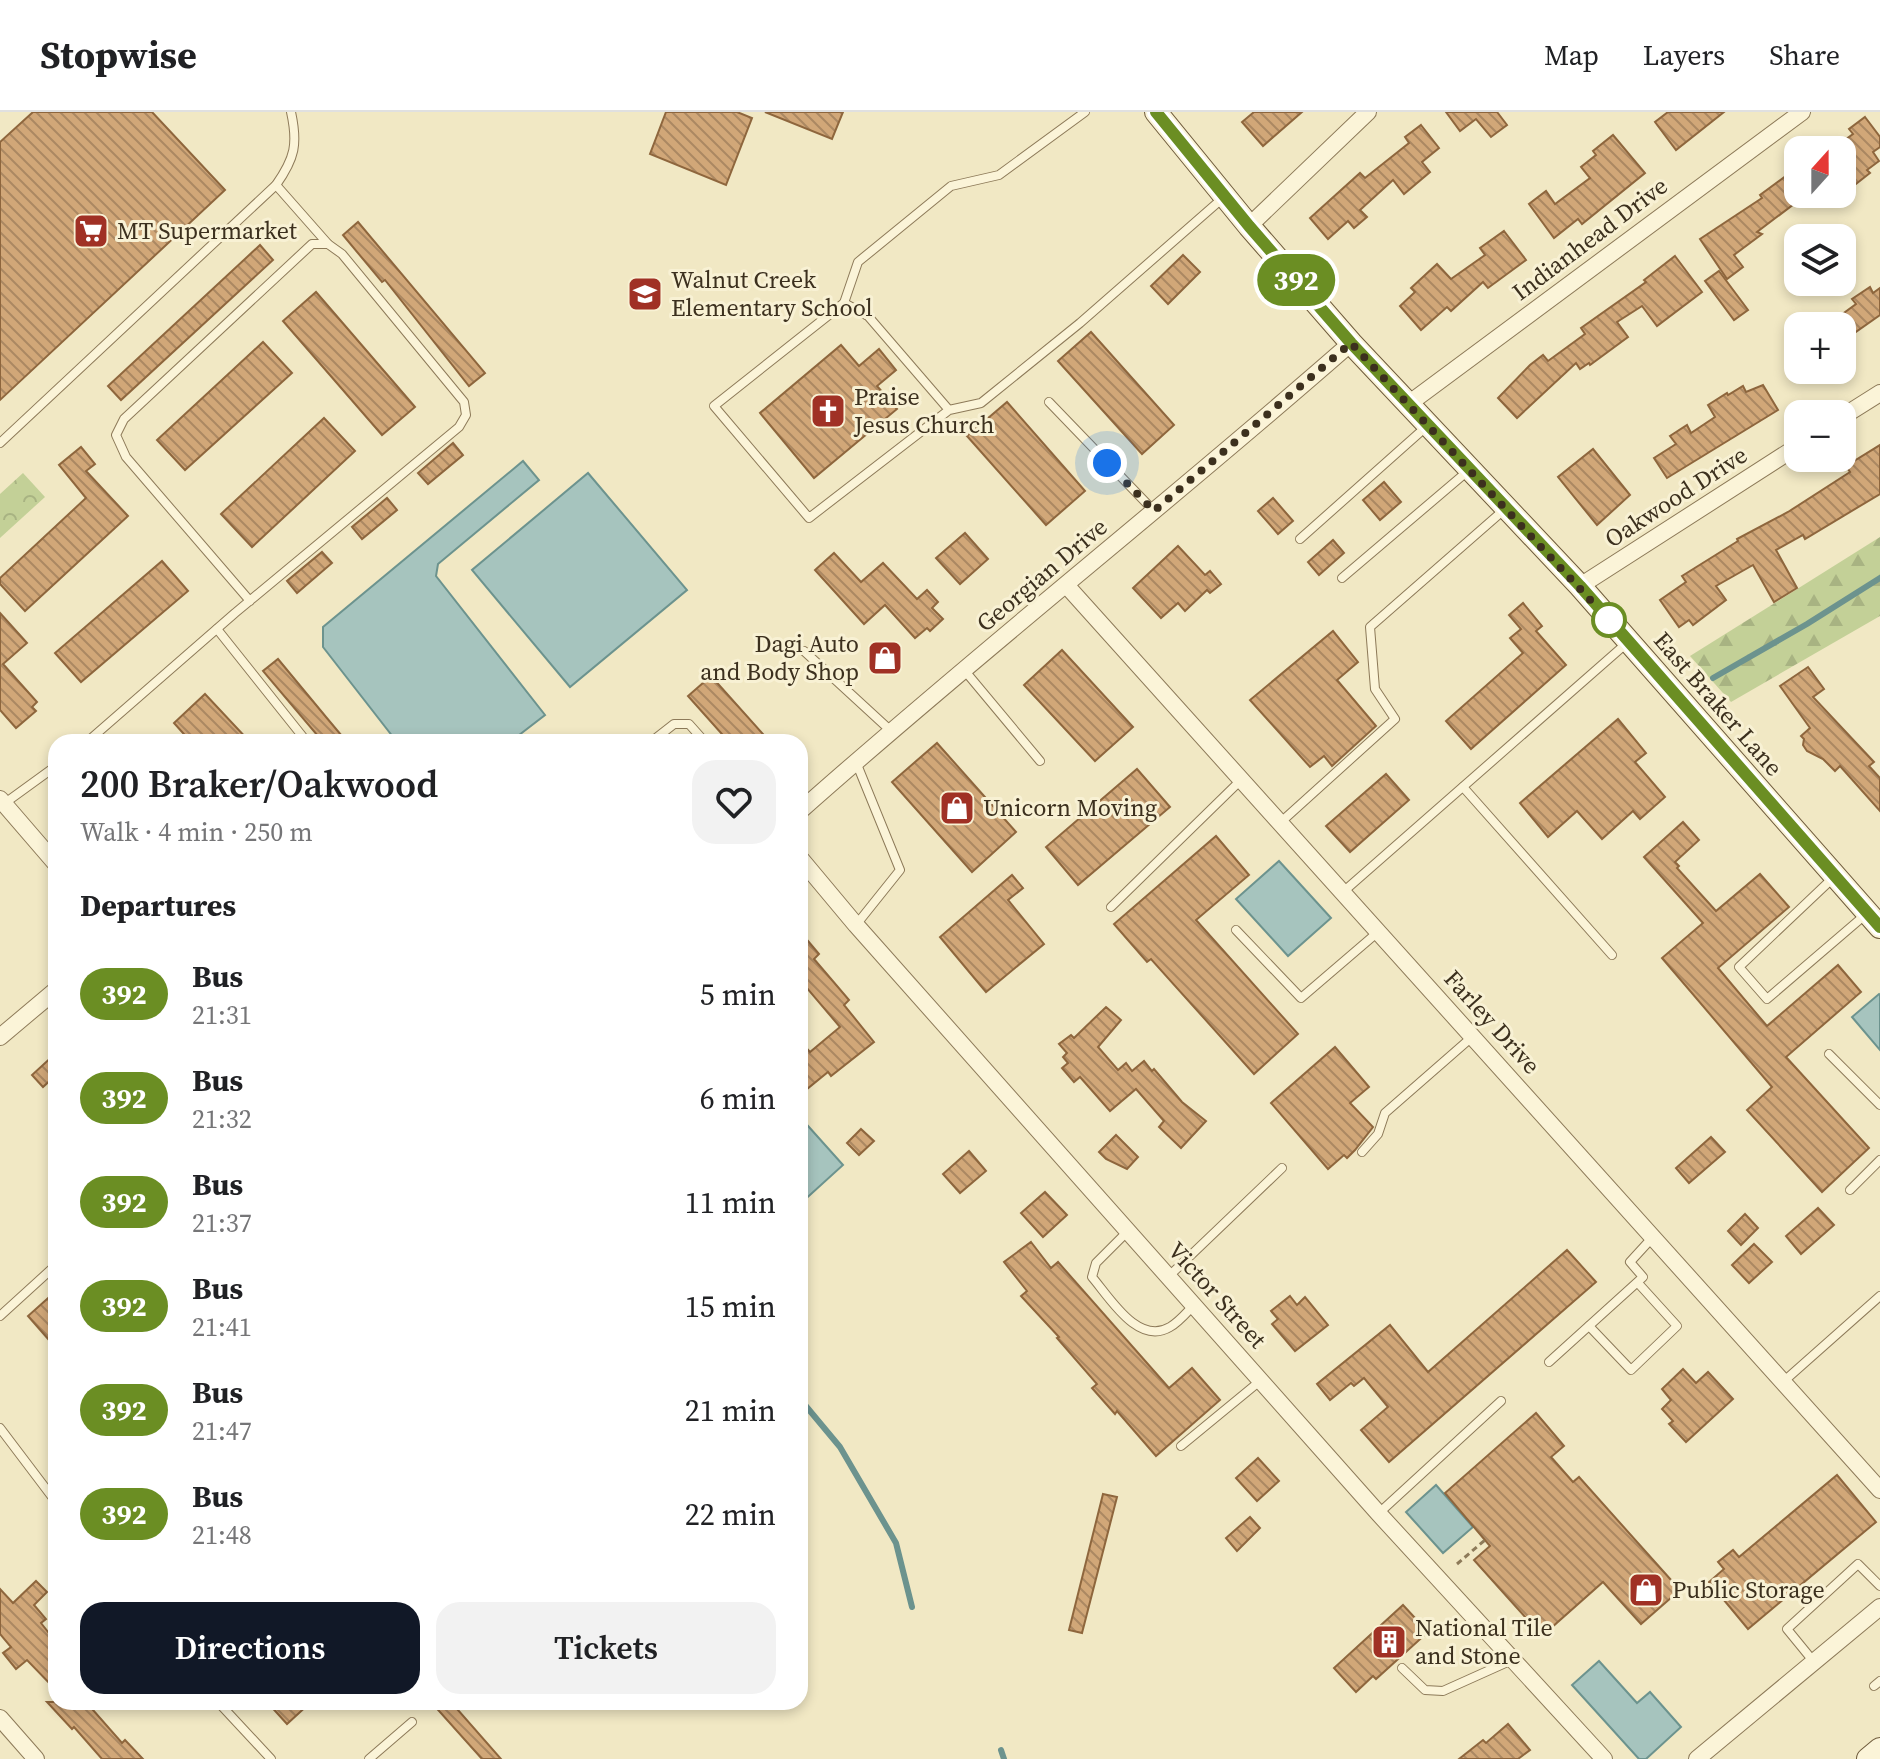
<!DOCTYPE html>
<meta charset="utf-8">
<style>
body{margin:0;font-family:"Source Serif 4",serif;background:#f2f2f2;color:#202124;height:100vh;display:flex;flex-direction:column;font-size:30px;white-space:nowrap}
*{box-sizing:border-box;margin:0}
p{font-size:26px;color:#757577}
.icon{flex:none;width:44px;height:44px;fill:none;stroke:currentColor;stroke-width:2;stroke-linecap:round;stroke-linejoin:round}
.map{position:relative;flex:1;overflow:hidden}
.sheet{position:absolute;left:48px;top:622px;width:760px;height:976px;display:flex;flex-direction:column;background:#fff;border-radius:24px;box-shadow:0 4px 12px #0003}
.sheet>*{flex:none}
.badge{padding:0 16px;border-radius:26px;font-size:28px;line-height:52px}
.needle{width:52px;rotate:21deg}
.controls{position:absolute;left:1784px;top:24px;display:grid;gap:16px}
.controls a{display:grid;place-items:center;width:72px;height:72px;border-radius:16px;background:#fff;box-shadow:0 4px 12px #0003;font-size:40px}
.you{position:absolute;width:40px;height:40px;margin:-20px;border:6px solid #fff;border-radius:50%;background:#1a73e8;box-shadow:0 0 0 12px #1a73e833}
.map>.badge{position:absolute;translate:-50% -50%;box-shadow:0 0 0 4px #fff}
h2{padding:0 32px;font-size:30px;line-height:72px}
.round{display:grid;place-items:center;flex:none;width:84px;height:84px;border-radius:24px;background:#f2f2f2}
.headline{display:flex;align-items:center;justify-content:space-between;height:136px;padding:0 32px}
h1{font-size:38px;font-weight:600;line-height:60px}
.button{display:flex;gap:16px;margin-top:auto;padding:16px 32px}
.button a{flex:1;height:92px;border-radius:24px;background:#111827;color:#fff;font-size:32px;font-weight:600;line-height:92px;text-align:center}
.button a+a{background:#f2f2f2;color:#202124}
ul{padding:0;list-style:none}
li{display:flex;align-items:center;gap:24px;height:104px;padding:0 32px}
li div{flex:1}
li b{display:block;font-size:30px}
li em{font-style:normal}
li .badge{min-width:88px;font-weight:700;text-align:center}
header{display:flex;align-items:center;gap:48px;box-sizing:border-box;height:112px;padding:0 40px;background:#fff;border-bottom:2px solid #e0e0e0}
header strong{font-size:38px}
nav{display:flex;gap:44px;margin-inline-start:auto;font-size:28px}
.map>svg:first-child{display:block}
.forest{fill:url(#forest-firs)}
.park{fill:url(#park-crowns)}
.water{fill:#a6c4be;stroke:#6c938e;stroke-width:2}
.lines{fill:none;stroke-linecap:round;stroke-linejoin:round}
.stream{stroke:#6c938e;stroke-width:6}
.building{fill:url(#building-back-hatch);stroke:#8e663d;stroke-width:2}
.service-casing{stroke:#8d7a59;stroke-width:10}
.minor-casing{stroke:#8d7a59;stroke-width:18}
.secondary-casing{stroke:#6f5b3c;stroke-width:24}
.path{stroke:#8d7a59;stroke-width:3;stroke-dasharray:6 4;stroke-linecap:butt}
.service{stroke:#fbf4d8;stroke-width:8}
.minor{stroke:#fbf4d8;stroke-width:16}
.secondary{stroke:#fbf4d8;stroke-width:22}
.line-casing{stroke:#fff;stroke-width:18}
.line{stroke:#6b8e23;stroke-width:12}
.walk{stroke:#3c301e;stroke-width:8;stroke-dasharray:0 14.4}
.stop-dot{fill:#fff;stroke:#6b8e23;stroke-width:4}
.labels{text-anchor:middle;stroke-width:6;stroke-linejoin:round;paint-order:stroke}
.poi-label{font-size:24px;fill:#3c301e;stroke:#f8f1d4;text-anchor:start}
.street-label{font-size:24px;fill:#3c301e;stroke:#f8f1d4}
</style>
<header>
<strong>Stopwise</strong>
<nav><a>Map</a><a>Layers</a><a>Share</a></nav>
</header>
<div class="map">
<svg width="1880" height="1647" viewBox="0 0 1880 1647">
<defs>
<pattern id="forest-firs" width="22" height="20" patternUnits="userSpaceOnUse" patternTransform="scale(2)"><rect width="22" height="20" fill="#c3d097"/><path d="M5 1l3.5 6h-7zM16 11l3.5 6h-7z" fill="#a8b382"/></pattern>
<pattern id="park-crowns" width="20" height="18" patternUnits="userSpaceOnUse" patternTransform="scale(2)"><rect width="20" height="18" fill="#c3d097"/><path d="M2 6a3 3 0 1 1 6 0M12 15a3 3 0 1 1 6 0" fill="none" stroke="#a8b382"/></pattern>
<pattern id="building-back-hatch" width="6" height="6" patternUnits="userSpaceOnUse" patternTransform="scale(2)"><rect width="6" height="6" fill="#d1a778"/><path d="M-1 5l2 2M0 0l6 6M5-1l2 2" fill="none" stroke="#ab8862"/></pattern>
</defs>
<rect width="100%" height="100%" fill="#f1e8c4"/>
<path class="forest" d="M1880,425v79l-149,86 -41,-46z"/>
<path class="park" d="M23,361l22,24 -45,41v-44z"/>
<g class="water">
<path d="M523,349l16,19 -101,84 -2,12 109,139 -35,27h-113l-74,-95v-20z"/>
<path d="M588,361l99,117 -117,97 -98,-117z"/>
<path d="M1279,749l52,57 -43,38 -52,-57z"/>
<path d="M1879,882l1,1v55l-28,-33z"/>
<path d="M800,1005l43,48 -43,39z"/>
<path d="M1436,1373l37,42 -30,26 -37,-41z"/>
<path d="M1599,1549l38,42 13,-11 31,35 -35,32h-7l-67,-74z"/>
</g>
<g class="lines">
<g class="stream">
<path d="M1713,566l94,-54 73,-46"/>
<path d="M800,1287l40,48 56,96 16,64"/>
<path d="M1001,1638l3,9"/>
</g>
</g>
<g class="building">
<path d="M33,0h119l73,78 -225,210v-258z"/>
<path d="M666,0h71l15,6 -26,67 -76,-31z"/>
<path d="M765,0h78l-11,27z"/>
<path d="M1254,0h48l-39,34 -21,-24z"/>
<path d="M1446,0h51l10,13 -16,12 -15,-18 -16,12z"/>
<path d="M1668,0h56l-48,38 -21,-28z"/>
<path d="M1865,5l15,20v10l-7,5 6,9 -12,9 3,3 -18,14 -10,-14v-31l11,-8 -4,-5z"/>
<path d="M1421,13l18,23 -17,14 8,10 -26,22 -11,-14 -33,30 7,7 -13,11 -6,-7 -20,18 -18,-21 50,-45 5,5 44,-35 -4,-6z"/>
<path d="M1613,23l32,38 -63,51 -4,-5 -24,19 -25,-34 17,-13 9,13 35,-26 -9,-11 15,-12 -3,-4z"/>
<path d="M1798,55v34l-41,31 5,2 -28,21 9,12 -16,12 -27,-40 62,-41 -2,-3z"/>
<path d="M358,110l127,151 -16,13 -84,-106 -3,2 -39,-47z"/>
<path d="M1504,119l22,29 -38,28 -5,-6 -32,29 -4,-4 -26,23 -21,-24 15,-14 -4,-4 26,-24 14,15 34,-24 -5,-7z"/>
<path d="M260,133l13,15 -152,140 -13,-14z"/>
<path d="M1183,143l17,17 -32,32 -17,-18z"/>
<path d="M1675,144l27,36 -45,34 -15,-20 -25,16 11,15 -38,28 -1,-2 -9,6 -4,-6 -59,55 -19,-20 32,-33 13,-10 5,6 37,-27 -4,-6 65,-46 -2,-2z"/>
<path d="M1719,159l29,39 -14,10 -29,-39z"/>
<path d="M1870,175l3,6 7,-5v27l-30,21 -13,-18 19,-14 -4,-5z"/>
<path d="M316,180l99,115 -33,28 -99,-114z"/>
<path d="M1091,220l83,93 -32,29 -84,-93z"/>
<path d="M263,230l29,31 -107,97 -28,-30z"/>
<path d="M841,233l18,21 20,-17 17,21 -19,16 20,23 -83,69 -54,-65z"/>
<path d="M1763,273l15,25 -111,68 -13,-20 22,-14 -6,-8 17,-11 4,8 24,-16 -7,-12 19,-12 1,2 15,-9 3,6z"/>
<path d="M1007,290l78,89 -39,34 -79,-89z"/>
<path d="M324,306l31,33 -103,96 -31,-33z"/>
<path d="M453,331l10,12 -35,29 -10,-11z"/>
<path d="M1880,333v49l-75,45 -2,-4 -27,15 21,38 -23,14 -21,-37 -37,21 10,14 -33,25 -4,-5 -10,7 -19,-27 26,-18 -4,-6 56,-35 -1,-2 51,-27 62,-40 -4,-6z"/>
<path d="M81,335l14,17 -9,7 42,45 -103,95 -25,-27v-6l86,-80 -27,-33z"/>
<path d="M1593,337l37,46 -33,30 -39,-48z"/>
<path d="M1384,370l17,20 -21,18 -17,-20z"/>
<path d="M387,386l10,12 -35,29 -10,-12z"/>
<path d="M1273,386l20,23 -15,13 -20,-23z"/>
<path d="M965,421l23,26 -28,25 -24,-26z"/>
<path d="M1333,428l11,13 -25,22 -11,-13z"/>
<path d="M1178,434l27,29 5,-4 11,13 -11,9 -3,-3 -22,21 -7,-8 -17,15 -28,-30z"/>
<path d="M322,440l10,11 -35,30 -10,-12z"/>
<path d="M834,441l27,29 22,-19 34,36 10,-9 11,12 -6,6 11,11 -13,12 -3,-3 -12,10 -30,-33 -21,19 -49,-54z"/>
<path d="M162,449l26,30 -107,91 -26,-29z"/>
<path d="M1523,491l19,23 -6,5 30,34 -95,84 -25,-28 77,-68 -13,-15 11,-9 -12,-14z"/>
<path d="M0,501l27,30 -24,21 34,38 -5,5 4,4 -20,17 -16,-18z"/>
<path d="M1333,519l25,31 -21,18 39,46 -44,40 -8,-10 -14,11 -60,-67z"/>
<path d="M1062,538l71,77 -38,34 -71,-76z"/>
<path d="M278,547l48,58 21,25h-24l-60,-71z"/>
<path d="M1808,555l16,22 -11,8 61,65 -5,4 11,12v33l-40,-45 -5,5 -12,-12 -16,-8 -4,-6 1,-6 -3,-3 9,-8 -30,-42z"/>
<path d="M711,564l59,66h-41l-41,-46z"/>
<path d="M205,582l45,48h-59l-17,-19z"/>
<path d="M1618,607l28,34 -11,9 30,35 -25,22 -7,-8 -31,28 -25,-28 -29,26 -28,-34z"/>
<path d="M937,631l79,89 -44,40 -80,-90z"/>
<path d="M1137,657l33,38 -92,78 -32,-38z"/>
<path d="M1386,662l23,26 -59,52 -24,-26z"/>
<path d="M1683,710l16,18 -24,22 4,4 -2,2 39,43 44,-37 29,33 -71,61 49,58 71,-61 23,27 -75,65 83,91 -47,44 -75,-82 25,-23 -110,-129 41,-35 -59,-66z"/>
<path d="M1216,724l33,39 -53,45 102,114 -44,40 -103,-115 -4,3 -33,-38z"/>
<path d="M1012,763l11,13 -15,12 36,44 -58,48 -46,-55z"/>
<path d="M808,829l11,13 -5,5 35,41 -5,5 30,37 -43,34 -3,-4 -21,17 -7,-8v-40l10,11 30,-25 -40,-47v-36l2,3z"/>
<path d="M1106,895l15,13 -23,27 20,23 8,-7 6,8 12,-10 8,10 2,-2 28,33 24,19 -25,27 -22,-21 5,-6 -28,-32 -26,22 -30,-34 -6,5 -12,-14 6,-5 -5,-6 4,-4 -8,-9 12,-9 3,3z"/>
<path d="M1335,935l34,40 -19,16 23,24 -18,23 -8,8 -3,-3 -16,14 -57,-66z"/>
<path d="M56,941v22l-13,12 -11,-12z"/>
<path d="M861,1017l13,12 -15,14 -12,-12z"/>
<path d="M1116,1023l22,22 -11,12 -21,-10 -7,-7z"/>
<path d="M1711,1025l14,15 -36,31 -13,-15z"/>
<path d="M969,1039l17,20 -26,22 -17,-19z"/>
<path d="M1045,1080l22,23 -24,22 -22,-24z"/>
<path d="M1818,1096l16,17 -33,29 -15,-18z"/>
<path d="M1745,1102l13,14 -17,17 -13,-14z"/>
<path d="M1031,1130l20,26 7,-6 111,126 23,-20 28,32 -64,56 -39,-45 -2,3 -23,-26 5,-4 -40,-46 2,-1 -38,-41 6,-5 -23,-29z"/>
<path d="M1754,1132l18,18 -23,21 -17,-18z"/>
<path d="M1567,1138l29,32 -207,180 -28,-32 27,-23 -24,-29 -10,8 -3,-3 -21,17 -13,-16 73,-59 38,47z"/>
<path d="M56,1179v57l-28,-32z"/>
<path d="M1290,1184l7,9 8,-8 23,28 -33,26 -23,-27 6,-5 -7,-8z"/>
<path d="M1683,1257l13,14 12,-11 25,27 -47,43 -17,-18 4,-3 -11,-12 9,-9 -9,-11z"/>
<path d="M1536,1301l28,33 -13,11 22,25 6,-5 101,113 -39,34 -38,-42 -61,54 -68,-76 16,-14 -45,-53z"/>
<path d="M1258,1346l21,23 -22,20 -21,-23z"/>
<path d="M1837,1363l39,47 -128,107 -39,-47 15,-13 -6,-7 15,-12 6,7z"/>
<path d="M1103,1382l14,3 -35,136 -13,-3z"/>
<path d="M1250,1405l10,11 -23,23 -11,-13z"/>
<path d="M36,1469l11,11 -13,13 12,14 -5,4 15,19v48l-29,-30 -11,9 -13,-16 8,-6 -11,-13v-45l13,14z"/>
<path d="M1403,1493l25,27 -52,47 -3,-3 -17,16 -22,-24z"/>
<path d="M47,1590h39l36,41 3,-3 18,19h-41l-28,-32 -2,2z"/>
<path d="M267,1590h44l-24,22z"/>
<path d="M431,1590h20l50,57h-19z"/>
<path d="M1508,1612l22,26 -12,9h-59l24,-19 3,3z"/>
</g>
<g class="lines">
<defs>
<g id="service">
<path d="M276,73l52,59"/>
<path d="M844,191l14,-41 93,-76 48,-11 86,-63"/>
<path d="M1049,290l105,109"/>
<path d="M949,298l-81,-94 -24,-13 -130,103 95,112 140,-108 32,-7 99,-80 144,-126"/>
<path d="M0,331l276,-258c19,-27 22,-41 15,-73"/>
<path d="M1300,427l127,-113"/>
<path d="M1342,466l127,-108"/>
<path d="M217,517l90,113"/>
<path d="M804,539l87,80"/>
<path d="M965,559l75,90"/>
<path d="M87,630l148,-129 224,-186 7,-12 -2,-13 -122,-148 -14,-10h-16l-188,175 -8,16 10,22 124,144"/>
<path d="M651,630l23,-18h15l16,18"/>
<path d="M856,650l44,108 -44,55"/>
<path d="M1463,675l149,168"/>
<path d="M5,691l51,-37"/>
<path d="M1281,710l114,-103 -20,-30 -5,-62 135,-118"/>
<path d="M1834,765l-95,90 28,32 98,-84"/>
<path d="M1343,780l285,-250"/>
<path d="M1111,795l130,-127"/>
<path d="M1236,818l65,68 77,-66"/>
<path d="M1829,942l51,51"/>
<path d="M1362,1040l16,-18 7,-21 87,-76"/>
<path d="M1850,1078l30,-30"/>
<path d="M1127,1120l-31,31 -4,14c18,21 46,69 78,50 9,-5 17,-15 24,-22"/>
<path d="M1168,1165l114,-109"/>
<path d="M0,1204l56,-51"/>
<path d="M1589,1214l42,44 46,-44 -39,-43"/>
<path d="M1549,1250l94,-85 -13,-15 22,-24"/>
<path d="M1783,1270l97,-86"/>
<path d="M0,1316l56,74"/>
<path d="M1181,1334l79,-65"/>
<path d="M1379,1401l122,-112"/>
<path d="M1814,1550l-27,-33 71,-65 22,22"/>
<path d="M1402,1556l23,22 18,1 69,-31"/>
<path d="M1874,1574l6,-5"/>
<path d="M218,1590l53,57"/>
<path d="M369,1647l43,-37"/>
</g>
<g id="minor">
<path d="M1249,114l119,-114"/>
<path d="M1407,293l395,-293"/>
<path d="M1842,305l38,-24"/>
<path d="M1067,474l813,904"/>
<path d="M1580,474l218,-140"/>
<path d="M0,687l56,65"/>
<path d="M800,699c180,-160 370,-309 551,-468"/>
<path d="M800,746l56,67 523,589 225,245"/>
<path d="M0,925l56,-47"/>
<path d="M0,1606l36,41"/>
<path d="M1697,1647l183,-152"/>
</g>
<g id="secondary">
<path d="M1156,0l93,114 102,117 229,243 300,341"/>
<path d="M1868,1647l12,-10"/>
</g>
</defs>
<use href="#service" class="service-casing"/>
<use href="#minor" class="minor-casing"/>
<use href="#secondary" class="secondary-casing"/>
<path class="path" d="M1457,1452l28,-24"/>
<use href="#service" class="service"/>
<use href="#minor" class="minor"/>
<use href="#secondary" class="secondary"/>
</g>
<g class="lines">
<defs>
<path id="line" d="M1156,0l93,114 102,117 229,243 300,341"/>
</defs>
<use href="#line" class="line-casing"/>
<use href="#line" class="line"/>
<path class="walk" d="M1107,351l47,48 197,-168 258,277"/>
</g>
<defs>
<symbol id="supermarket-square" viewBox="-11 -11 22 22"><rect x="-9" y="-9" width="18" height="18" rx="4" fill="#a03125" stroke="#f8f1d4"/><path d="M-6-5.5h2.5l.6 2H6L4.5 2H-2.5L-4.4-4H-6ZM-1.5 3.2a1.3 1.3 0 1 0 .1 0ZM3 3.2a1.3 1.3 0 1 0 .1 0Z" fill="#fff"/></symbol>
<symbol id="school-square" viewBox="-11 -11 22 22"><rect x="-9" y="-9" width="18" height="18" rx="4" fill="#a03125" stroke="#f8f1d4"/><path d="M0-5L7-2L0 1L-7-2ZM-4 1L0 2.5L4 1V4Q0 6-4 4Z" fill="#fff"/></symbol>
<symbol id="church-square" viewBox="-11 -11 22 22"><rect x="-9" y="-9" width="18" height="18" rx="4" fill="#a03125" stroke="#f8f1d4"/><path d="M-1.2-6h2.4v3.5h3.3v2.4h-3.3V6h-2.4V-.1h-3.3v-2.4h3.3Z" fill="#fff"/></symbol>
<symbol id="shop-square" viewBox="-11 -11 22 22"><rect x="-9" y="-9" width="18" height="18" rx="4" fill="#a03125" stroke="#f8f1d4"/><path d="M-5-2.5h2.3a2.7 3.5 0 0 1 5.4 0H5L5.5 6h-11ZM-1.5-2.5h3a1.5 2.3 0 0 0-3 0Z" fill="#fff"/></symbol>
<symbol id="building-square" viewBox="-11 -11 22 22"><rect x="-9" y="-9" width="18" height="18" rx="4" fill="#a03125" stroke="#f8f1d4"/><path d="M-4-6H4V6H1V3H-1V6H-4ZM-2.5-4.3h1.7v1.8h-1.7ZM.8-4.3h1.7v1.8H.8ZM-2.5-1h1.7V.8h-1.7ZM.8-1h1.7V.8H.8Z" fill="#fff"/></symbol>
</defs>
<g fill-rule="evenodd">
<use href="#supermarket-square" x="71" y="99" width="40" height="40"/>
<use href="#school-square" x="625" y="162" width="40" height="40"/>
<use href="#church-square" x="808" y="279" width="40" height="40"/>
<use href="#shop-square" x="865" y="526" width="40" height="40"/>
<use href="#shop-square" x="937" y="676" width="40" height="40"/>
<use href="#shop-square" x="1626" y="1458" width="40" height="40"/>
<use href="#building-square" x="1369" y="1510" width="40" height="40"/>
</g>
<circle class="stop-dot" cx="1609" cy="508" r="16"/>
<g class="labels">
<g class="poi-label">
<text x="117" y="127">MT Supermarket</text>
<text x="671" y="176">Walnut Creek<tspan x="671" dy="28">Elementary School</tspan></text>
<text x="854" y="293">Praise<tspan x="854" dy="28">Jesus Church</tspan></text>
<text x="859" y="540" text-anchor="end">Dagi Auto<tspan x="859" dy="28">and Body Shop</tspan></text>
<text x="983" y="704">Unicorn Moving</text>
<text x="1672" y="1486">Public Storage</text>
<text x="1415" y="1524">National Tile<tspan x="1415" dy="28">and Stone</tspan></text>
</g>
<g class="street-label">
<text transform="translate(1590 127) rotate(-37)" y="8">Indianhead Drive</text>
<text transform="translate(1676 385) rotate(-33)" y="8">Oakwood Drive</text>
<text transform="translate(1042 463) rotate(-40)" y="8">Georgian Drive</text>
<text transform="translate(1718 592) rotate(49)" y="8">East Braker Lane</text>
<text transform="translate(1492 910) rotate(48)" y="8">Farley Drive</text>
<text transform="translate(1217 1183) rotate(48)" y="8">Victor Street</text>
</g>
</g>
</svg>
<div class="controls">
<a><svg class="needle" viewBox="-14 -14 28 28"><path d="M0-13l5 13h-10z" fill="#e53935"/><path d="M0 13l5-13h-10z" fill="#757577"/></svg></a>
<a><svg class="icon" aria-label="layers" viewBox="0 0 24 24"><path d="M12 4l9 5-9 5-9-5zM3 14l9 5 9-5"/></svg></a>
<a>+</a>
<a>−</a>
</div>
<div class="you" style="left:1107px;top:351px"></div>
<b class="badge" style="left:1296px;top:168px;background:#6b8e23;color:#fff">392</b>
<section class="sheet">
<div class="headline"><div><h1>200 Braker/Oakwood</h1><p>Walk · 4 min · 250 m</p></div><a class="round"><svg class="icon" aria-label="heart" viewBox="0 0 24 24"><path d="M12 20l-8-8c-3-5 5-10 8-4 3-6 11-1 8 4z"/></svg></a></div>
<h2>Departures</h2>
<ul>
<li><span class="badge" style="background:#6b8e23;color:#fff">392</span><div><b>Bus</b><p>21:31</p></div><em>5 min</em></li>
<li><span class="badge" style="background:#6b8e23;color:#fff">392</span><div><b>Bus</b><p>21:32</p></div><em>6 min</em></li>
<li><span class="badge" style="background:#6b8e23;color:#fff">392</span><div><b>Bus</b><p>21:37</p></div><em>11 min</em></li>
<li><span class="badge" style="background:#6b8e23;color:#fff">392</span><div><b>Bus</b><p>21:41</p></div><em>15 min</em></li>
<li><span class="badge" style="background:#6b8e23;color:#fff">392</span><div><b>Bus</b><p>21:47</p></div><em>21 min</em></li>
<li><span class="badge" style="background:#6b8e23;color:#fff">392</span><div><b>Bus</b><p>21:48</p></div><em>22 min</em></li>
</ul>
<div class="button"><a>Directions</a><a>Tickets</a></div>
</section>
</div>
